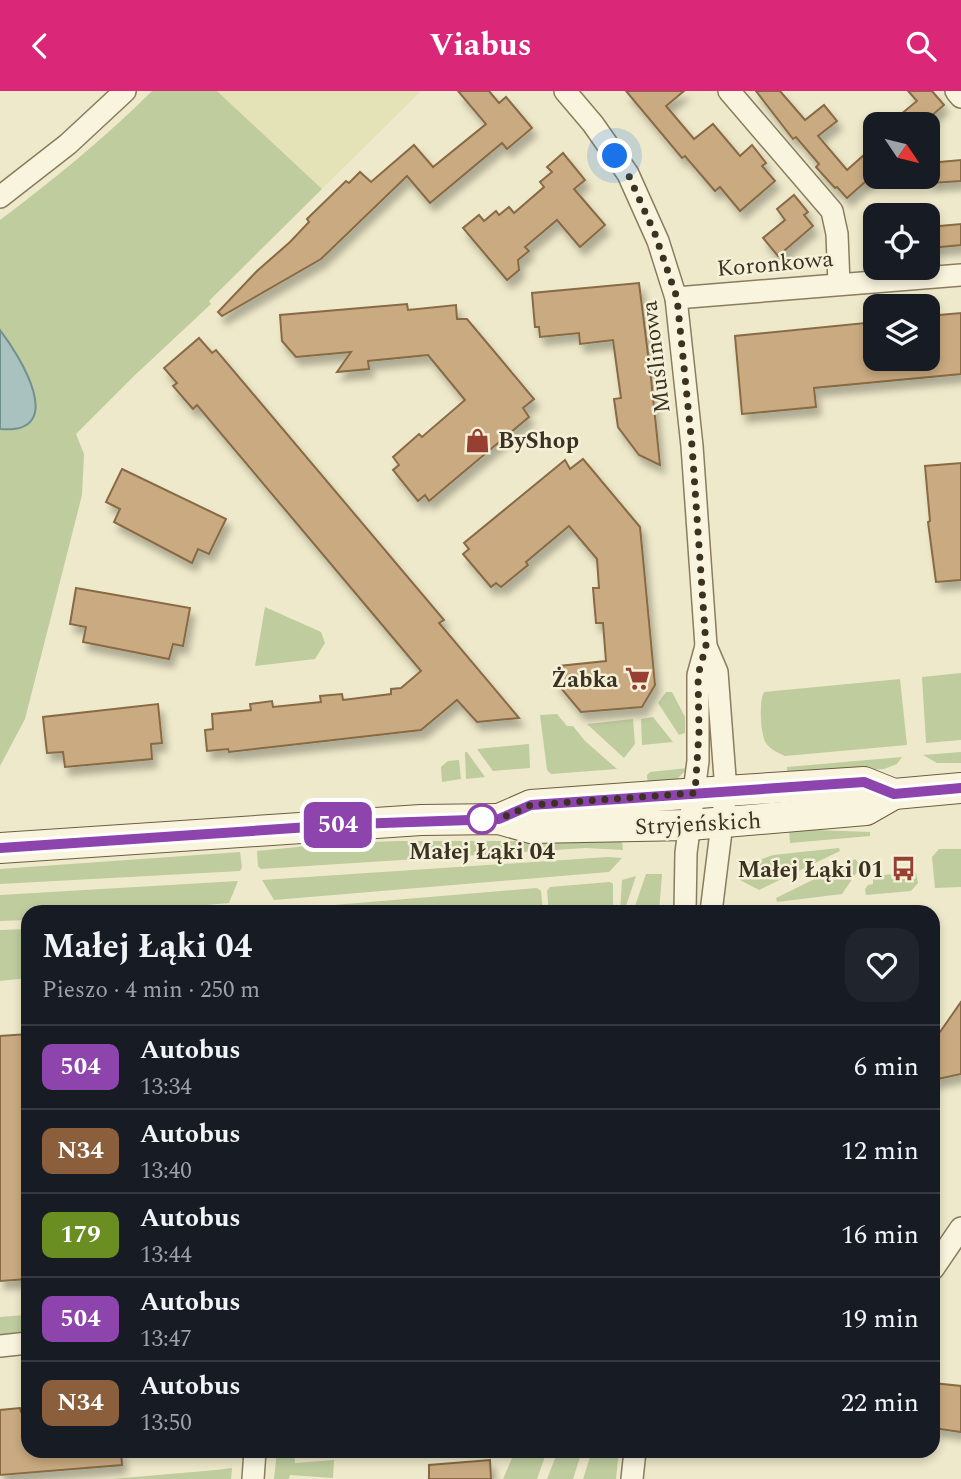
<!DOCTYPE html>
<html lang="pl">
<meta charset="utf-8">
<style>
body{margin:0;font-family:Spectral,serif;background:#20242c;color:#f1f3f6;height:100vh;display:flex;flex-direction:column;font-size:26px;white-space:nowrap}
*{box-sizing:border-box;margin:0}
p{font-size:23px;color:#9ea1a6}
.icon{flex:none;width:38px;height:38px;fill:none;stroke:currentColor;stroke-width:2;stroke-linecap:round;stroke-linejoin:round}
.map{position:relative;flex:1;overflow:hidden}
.drawer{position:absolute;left:21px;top:814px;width:919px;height:553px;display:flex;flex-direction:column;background:#171b24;border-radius:21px;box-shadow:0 4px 10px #0003}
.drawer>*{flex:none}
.badge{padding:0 14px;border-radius:10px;font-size:24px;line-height:46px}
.needle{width:46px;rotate:125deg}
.controls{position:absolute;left:863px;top:21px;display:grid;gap:14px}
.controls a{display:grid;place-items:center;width:77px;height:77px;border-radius:14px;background:#171b24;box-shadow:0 4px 10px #0003;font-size:35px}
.you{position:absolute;width:35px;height:35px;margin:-18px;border:5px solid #fff;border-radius:50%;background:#1a73e8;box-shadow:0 0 0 10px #1a73e833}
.map>.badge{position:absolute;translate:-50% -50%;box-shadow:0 0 0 4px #fff}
.round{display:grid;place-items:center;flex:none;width:74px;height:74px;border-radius:21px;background:#20242c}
.head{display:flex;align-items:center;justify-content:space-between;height:119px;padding:0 21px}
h1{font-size:33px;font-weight:700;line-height:52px}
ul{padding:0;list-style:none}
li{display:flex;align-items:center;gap:21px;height:84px;padding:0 21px;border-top:2px solid #363941}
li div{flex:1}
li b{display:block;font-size:26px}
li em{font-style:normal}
li .badge{min-width:77px;font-weight:700;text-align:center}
header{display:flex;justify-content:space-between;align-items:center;height:91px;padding:0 21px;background:#db2777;color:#fff;font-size:32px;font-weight:700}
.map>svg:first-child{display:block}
.farmland{fill:#e3e3b7}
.green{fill:#bfcc9e}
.water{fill:#aac2bf;stroke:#71918e;stroke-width:2}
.building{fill:#caab81;stroke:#886a45;stroke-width:2;filter:url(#shadow)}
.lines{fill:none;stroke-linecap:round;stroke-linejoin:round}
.street-casing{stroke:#8a7c5f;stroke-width:24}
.secondary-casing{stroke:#6c5d42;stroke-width:32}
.street{stroke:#f8f4dd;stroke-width:21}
.secondary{stroke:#f8f4dd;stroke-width:30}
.line-casing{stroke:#fff;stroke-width:16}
.line{stroke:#8e44ad;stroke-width:10}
.walk{stroke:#3b3221;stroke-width:7;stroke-dasharray:0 12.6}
.stop-dot{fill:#fff;stroke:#8e44ad;stroke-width:3.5}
.labels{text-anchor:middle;stroke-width:5;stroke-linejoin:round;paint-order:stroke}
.street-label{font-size:23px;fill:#3b3221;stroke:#f5f1d9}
.poi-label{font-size:23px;font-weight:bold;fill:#3b3221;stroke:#f5f1d9;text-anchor:end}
.stop-label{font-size:23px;font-weight:bold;fill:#3b3221;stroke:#f5f1d9}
</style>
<header><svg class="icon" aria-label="back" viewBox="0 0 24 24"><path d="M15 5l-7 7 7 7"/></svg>Viabus<svg class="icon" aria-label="search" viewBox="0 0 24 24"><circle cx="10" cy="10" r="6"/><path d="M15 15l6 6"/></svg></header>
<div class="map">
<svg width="961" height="1388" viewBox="0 0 961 1388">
<defs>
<filter id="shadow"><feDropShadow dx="4.5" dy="8" stdDeviation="3.5" flood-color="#0004"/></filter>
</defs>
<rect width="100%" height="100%" fill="#eee9ca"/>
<path class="farmland" d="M217,0h204l-99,98z"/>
<g class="green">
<path d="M152,0h65l105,98 -113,112 2,3 -77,72 -58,58 8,20 -2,41 -57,224 -25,47v-546c53,-40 104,-81 152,-129z"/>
<path d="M265,516l56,25 4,11 -10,16 -60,7z"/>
<path d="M961,582v67l-35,3 -4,-66z"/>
<path d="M900,588l7,66 -122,11c-7,-3 -15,-7 -19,-13 -6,-9 -7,-43 -2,-51z"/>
<path d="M666,601h6l13,25v16l-6,2 -21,-32z"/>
<path d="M557,623l10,12h6l12,15 32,28 -66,5 -4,-4 -7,-55z"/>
<path d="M653,626l20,25 -31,3 -1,-26z"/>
<path d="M633,628l2,25 -11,14 -37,-34z"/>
<path d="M529,653l1,24 -37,3 -16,-22z"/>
<path d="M465,661h2l18,25 -19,2z"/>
<path d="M961,661v11h-24l-14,-8z"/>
<path d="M902,666l-5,7 -13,5 -97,7v-9z"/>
<path d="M459,669l2,19 -19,3 -1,-15 7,-6z"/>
<path d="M688,677l-15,15 -25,5 -1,-13 3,-3z"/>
<path d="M789,738l81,3v4l-80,7z"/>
<path d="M401,750h221l1,9 -37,-2 -325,21 -3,-3 -1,-15 81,-8z"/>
<path d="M839,757l1,3 -81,39 -19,-10 2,-14 31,-11z"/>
<path d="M939,758h22v38l-26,1 -3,-31z"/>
<path d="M240,761l2,15 -2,4 -240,13v-15z"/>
<path d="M608,766l14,1 -13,14 -335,28 -12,-20z"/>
<path d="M855,768l6,7 -19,28 -65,8 -1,-4z"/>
<path d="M916,781l2,11 -7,8 -45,4 -1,-6 3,-4 5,-1v-8z"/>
<path d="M646,783h16l-3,38h-26z"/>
<path d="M636,785l-12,36h-4l2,-32z"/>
<path d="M238,790l-9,22 -101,9h-100v8l-28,1v-26z"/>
<path d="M610,791l3,2v28h-64l-2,-21 3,-4z"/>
<path d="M537,797l4,3 2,21h-291z"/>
<path d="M28,838v49l-28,3v-51z"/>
<path d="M25,1224l1,15 -2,3 -24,2v-18z"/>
<path d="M277,1360h17l1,12 39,-3 -1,18 -43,-3 -1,4h-15z"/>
<path d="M515,1360h32l-10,28h-34z"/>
<path d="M558,1360h24l-9,28h-26z"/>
<path d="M592,1360h27l-3,28h-33z"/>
<path d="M232,1377l-1,11h-119l104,-9z"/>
</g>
<path class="water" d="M0,239c20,26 69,105 0,99z"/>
<g class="building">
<path d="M458,0h31l10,12 7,-6 26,31 -25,21 -5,-6 -72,60 -23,-27 -86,83 -99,57 -4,-4 39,-41 33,-29 19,-20 -2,-3 39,-38 3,2 11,-11 11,10 43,-37 19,22 53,-43z"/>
<path d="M626,0h58l-18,15 28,33 19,-15 27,32 12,-11 14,18 -4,3 13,15 -35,30 -20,-24 -5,4 -30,-35 -3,2z"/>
<path d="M756,0h24l25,29 19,-15 13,16 -19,15 29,34 18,-16 10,12v7l-28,25 -10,-11 -2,1 -19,-21 3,-3 -23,-27 -3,2z"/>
<path d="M908,0h24l12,14 -22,19h-33l28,-23z"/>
<path d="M563,62l22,27 -11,9 31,36 -25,22 -23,-27 -32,27 4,4 -11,9 1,10 -12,10 -44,-52 16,-13 5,6 12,-10 3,4 10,-8 5,6 30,-26 -4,-5 12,-10 -5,-5z"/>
<path d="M961,69v21l-30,2 -2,-20z"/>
<path d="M794,104l14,17 -4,3 9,11 -35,30 -15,-18 22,-18 -8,-11z"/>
<path d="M961,133v21l-30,3 -2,-21z"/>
<path d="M639,192l12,95 9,87 -21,-10 -21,-28 -4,-28 7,-1 -8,-58 -33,4 -1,-11 -39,4 -1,-10h-4l-3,-34z"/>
<path d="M407,213l1,6 48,-5 1,14h10l67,80 -11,9 6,9 -100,84 -4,-6 -7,6 -25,-31 6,-5 -6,-8 26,-23 3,3 43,-37 -37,-45 -60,6 1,8 -32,3 14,-20 -55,5 -14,-16 -2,-26z"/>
<path d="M961,222v61l-147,14 2,19 -74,7 -7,-78 140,-14v37h53v-43z"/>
<path d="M199,247l13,15 4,-3 228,270 -5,3 80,95 -42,4 -20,-22 -36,30 -192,22 -1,-3 -21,2 -2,-21 8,-1 -1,-15 39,-4 -1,-6 22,-3 1,6 48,-5 -1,-6 22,-2 1,6 48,-6v-5l10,-1 20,-17 -224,-266 -4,4 -20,-23 4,-3 -13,-15z"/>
<path d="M583,368l57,68 15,158 -13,22 -61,5 -26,-31 6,-4 -2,-11 47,-5 -3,-38h-7l-3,-35h6l-2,-29 -28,-33 -43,36 2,3 -27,22 -5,-4 -5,4 -28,-33 6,-5 -5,-6 101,-83 5,9z"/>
<path d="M961,372v117l-25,2 -8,-60 2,-1 -5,-55z"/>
<path d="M122,378l104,50 -17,35 -11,-5 -6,14 -78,-41 6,-13 -14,-7z"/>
<path d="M76,497l114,20 -7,38 -10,-2 -4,15 -86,-17 3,-15 -16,-3z"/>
<path d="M158,613l4,39 -11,1 1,15 -87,8 -2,-15 -16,1 -4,-36z"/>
<path d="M961,911v72l-28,6v-46l7,-2z"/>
<path d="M28,943v245l-28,2v-245z"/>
<path d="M933,1292l28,3v46l-28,-4z"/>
<path d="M20,1317l1,4 7,-1v40h93l1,14 -122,10v-65z"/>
<path d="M490,1369l1,19h-62v-14z"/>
</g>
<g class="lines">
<defs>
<g id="street">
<path d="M565,0l28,33 35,50 30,67 18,57 16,148 14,200 11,26 9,119 -15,121"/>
<path d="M729,0l103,120 5,23 2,50"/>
<path d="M956,0l5,6"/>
<path d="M0,106l68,-53 57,-53"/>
<path d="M676,207l285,-23"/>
<path d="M685,821l1,-59 12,-92v-86l8,-29"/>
<path d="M933,1178l28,-41"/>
<path d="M0,1255l28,-3"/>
<path d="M253,1388l2,-28"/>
<path d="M632,1388l3,-28"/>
</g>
<g id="secondary">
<path d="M499,728l32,-14 195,-14 138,-9 30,12 67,-6"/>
<path d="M0,757l421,-28 78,-1 32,9 159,-3 176,-15 28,-16"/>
</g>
</defs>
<use href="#street" class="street-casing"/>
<use href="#secondary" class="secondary-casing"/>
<use href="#street" class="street"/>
<use href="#secondary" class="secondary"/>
</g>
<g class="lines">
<defs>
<path id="line" d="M0,757l354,-24 145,-5 32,-14 333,-23 30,12 67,-6"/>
</defs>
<use href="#line" class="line-casing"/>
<use href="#line" class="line"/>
<path class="walk" d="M482,728h17l32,-14 164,-12 4,-61 -1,-57 8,-29 -14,-200 -15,-148 -22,-64 -27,-60 -13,-18"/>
</g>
<defs>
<symbol id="shop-bare" viewBox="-9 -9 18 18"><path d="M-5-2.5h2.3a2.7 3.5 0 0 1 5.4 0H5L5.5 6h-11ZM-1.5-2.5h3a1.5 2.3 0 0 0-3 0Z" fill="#974031" stroke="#f5f1d9" stroke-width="2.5" paint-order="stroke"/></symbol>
<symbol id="supermarket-bare" viewBox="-9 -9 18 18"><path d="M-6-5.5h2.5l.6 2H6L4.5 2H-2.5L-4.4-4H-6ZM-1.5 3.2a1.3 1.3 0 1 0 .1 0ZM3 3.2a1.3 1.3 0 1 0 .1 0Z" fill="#974031" stroke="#f5f1d9" stroke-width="2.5" paint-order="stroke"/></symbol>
<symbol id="bus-bare" viewBox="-9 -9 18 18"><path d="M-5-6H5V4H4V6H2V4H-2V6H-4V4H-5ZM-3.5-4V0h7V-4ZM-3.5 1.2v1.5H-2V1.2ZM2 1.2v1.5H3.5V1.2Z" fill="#974031" stroke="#f5f1d9" stroke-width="2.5" paint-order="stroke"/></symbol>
</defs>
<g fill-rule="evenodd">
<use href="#shop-bare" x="460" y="332" width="35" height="35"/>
<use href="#supermarket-bare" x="620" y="570" width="35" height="35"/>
<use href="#bus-bare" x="886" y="760" width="35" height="35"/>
</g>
<circle class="stop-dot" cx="482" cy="728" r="14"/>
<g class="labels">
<g class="street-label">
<text transform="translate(775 172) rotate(-5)" y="8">Koronkowa</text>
<text transform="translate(655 266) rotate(-97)" y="8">Muślinowa</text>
<text transform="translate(698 732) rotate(-3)" y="8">Stryjeńskich</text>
</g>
<g class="poi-label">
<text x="498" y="357" text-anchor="start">ByShop</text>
<text x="618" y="596">Żabka</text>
<text x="884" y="786">Małej Łąki 01</text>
</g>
<g class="stop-label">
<text x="482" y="768">Małej Łąki 04</text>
</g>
</g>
</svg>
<div class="controls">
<a><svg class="needle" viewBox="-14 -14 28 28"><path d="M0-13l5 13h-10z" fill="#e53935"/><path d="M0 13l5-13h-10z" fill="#9ea1a6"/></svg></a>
<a><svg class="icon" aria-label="locate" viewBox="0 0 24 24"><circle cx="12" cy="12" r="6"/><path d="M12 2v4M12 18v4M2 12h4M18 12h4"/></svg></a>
<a><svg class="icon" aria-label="layers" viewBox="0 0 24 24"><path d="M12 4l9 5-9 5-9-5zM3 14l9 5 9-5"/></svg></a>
</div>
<div class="you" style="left:615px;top:65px"></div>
<b class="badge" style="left:338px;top:734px;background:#8e44ad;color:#fff">504</b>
<section class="drawer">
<div class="head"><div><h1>Małej Łąki 04</h1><p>Pieszo · 4 min · 250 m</p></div><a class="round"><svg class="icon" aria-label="heart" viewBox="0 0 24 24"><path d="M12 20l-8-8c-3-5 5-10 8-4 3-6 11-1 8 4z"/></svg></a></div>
<ul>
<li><span class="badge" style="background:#8e44ad;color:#fff">504</span><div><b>Autobus</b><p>13:34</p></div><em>6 min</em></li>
<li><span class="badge" style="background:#8b5e3c;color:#fff">N34</span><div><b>Autobus</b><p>13:40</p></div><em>12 min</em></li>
<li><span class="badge" style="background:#6b8e23;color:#fff">179</span><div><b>Autobus</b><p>13:44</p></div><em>16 min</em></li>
<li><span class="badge" style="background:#8e44ad;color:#fff">504</span><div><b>Autobus</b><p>13:47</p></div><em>19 min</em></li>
<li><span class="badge" style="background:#8b5e3c;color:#fff">N34</span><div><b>Autobus</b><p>13:50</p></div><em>22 min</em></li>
</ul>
</section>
</div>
